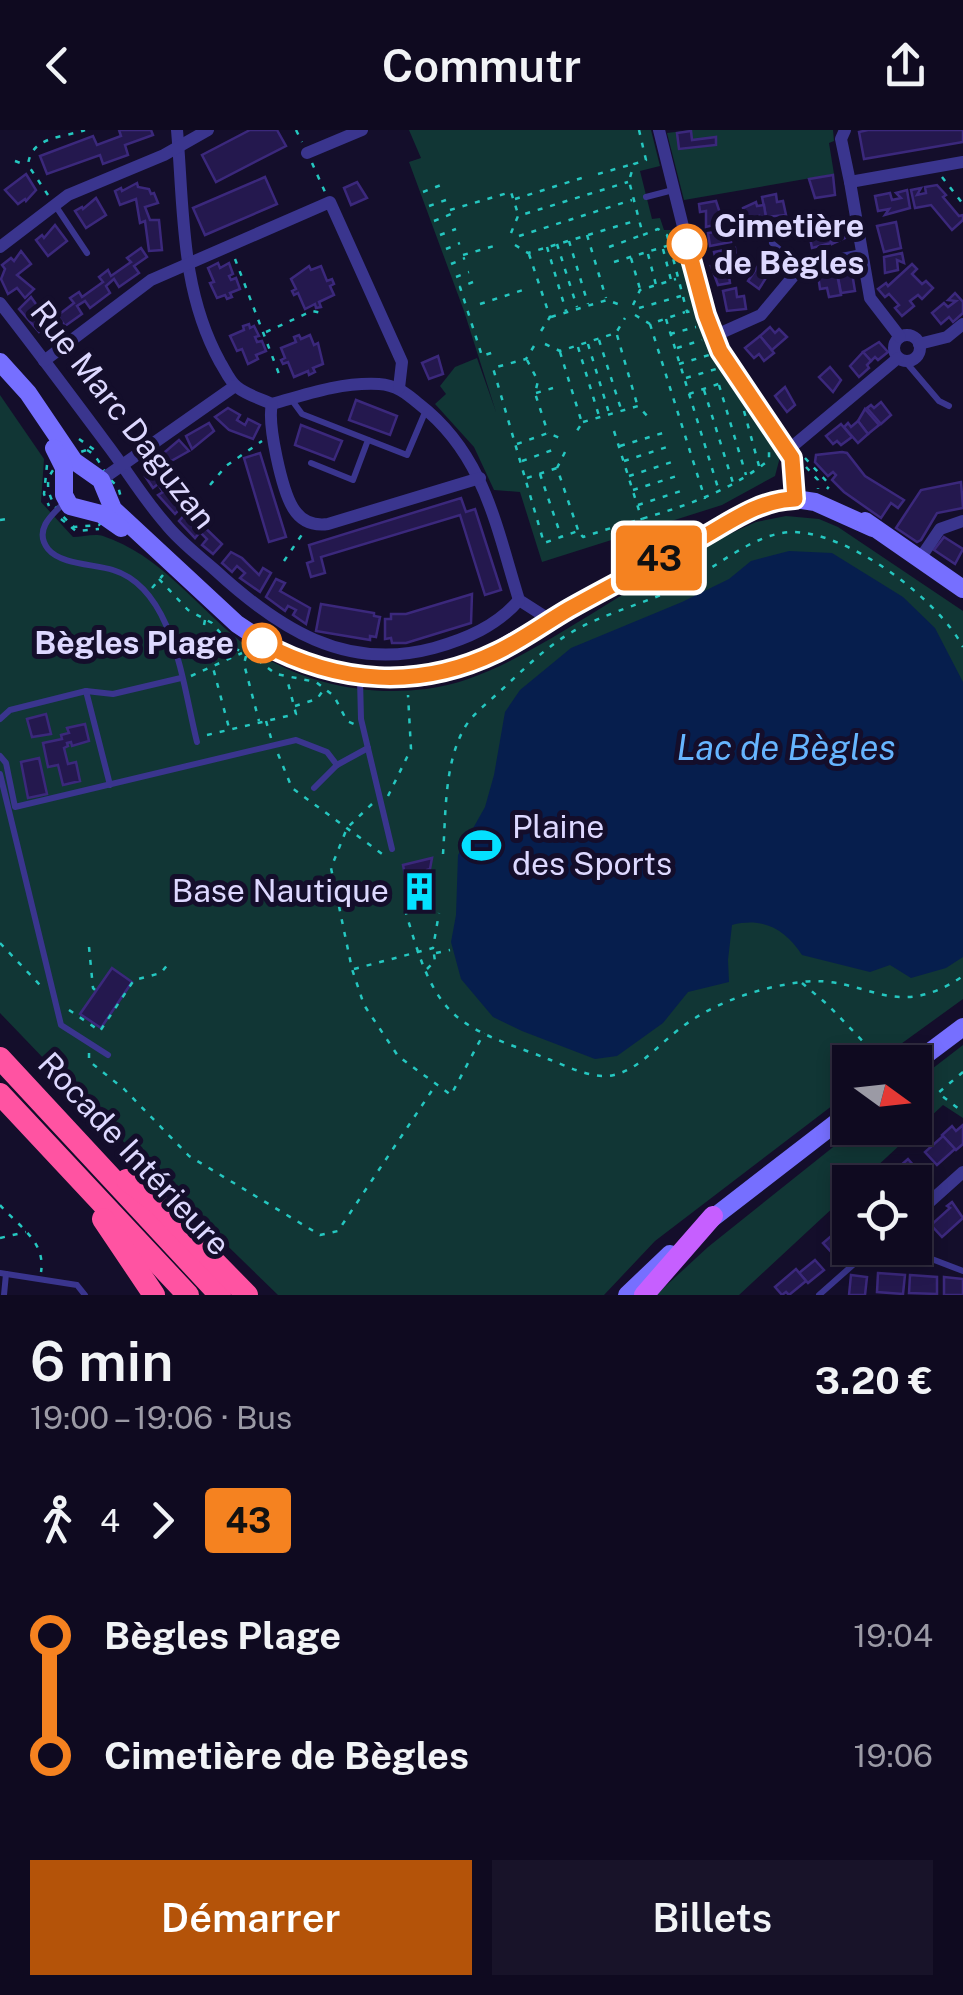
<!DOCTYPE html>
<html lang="fr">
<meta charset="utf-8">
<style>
body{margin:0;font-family:"Public Sans",sans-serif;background:#181329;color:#f1f3f6;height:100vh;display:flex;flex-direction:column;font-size:38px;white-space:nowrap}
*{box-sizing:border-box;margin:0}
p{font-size:32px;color:#9b9aa5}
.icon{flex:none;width:55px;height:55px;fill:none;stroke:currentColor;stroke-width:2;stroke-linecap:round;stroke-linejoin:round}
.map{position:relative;height:1165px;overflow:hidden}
.details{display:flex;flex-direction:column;background:#0f0a20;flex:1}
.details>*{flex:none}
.badge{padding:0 20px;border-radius:8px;font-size:35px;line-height:65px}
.needle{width:65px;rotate:105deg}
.controls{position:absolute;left:832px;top:915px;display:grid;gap:20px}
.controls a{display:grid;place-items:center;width:100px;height:100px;border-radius:0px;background:#0f0a20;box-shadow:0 5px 15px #0003,0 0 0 2px #2f2b3e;font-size:50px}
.map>.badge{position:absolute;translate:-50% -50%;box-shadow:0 0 0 5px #fff}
.legs{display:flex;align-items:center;gap:15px;height:110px;padding:0 30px;font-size:32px}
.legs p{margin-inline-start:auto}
.headline{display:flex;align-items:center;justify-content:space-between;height:170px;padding:0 30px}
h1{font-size:55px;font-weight:600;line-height:75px}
.button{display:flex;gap:20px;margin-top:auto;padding:20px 30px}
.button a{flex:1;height:115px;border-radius:0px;background:#b45309;color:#fff;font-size:40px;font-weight:600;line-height:115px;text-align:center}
.button a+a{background:#181329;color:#f1f3f6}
ul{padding:0 30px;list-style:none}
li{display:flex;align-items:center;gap:35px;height:120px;font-size:38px}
li i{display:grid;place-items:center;width:15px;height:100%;margin:0 12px;background:currentColor}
li i::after{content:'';width:25px;height:25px;margin:-12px;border:8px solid;border-radius:50%;background:#0f0a20}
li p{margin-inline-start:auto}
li:first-child i{background:linear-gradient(#0000 50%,currentColor 0)}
li:last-child i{background:linear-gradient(currentColor 50%,#0000 0)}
header{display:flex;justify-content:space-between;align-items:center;height:130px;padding:0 30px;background:#0f0a20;font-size:45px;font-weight:600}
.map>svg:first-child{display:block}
.green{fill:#113635}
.water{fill:#061e4d}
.building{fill:#24184e;stroke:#3b287c;stroke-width:2.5}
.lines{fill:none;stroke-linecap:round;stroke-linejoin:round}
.path{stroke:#25c7c0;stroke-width:2.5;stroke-dasharray:5 8;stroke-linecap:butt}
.lane{stroke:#3a358e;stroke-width:6}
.street{stroke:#3a358e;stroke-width:12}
.secondary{stroke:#766fff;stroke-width:18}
.primary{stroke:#c65fff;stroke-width:20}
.highway{stroke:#ff53a2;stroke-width:22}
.line-1-casing{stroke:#fff;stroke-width:22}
.line-1{stroke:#f58220;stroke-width:15}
.stop-1-dot{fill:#fff;stroke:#f58220;stroke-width:5}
.labels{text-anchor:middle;stroke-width:10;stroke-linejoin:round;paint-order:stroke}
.stop-label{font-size:32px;font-weight:bold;fill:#ddd8ff;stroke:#140e2b;text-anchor:start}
.street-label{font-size:32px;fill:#ddd8ff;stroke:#140e2b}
.poi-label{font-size:32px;fill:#ddd8ff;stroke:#140e2b;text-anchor:start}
.water-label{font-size:35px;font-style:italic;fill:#66b5ff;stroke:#140e2b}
</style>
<header><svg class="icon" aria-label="back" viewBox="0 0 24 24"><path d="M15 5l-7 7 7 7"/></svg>Commutr<svg class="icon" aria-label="share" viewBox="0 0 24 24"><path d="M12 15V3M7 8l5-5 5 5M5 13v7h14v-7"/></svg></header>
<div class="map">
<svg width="963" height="1165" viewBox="0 0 963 1165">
<rect width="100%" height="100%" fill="#140e2b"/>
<g class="green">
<path d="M409,0h242l9,36 -20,5 12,48 8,-1 4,12h11l22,87 26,58 57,82 -5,19 -53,29 -180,57 -22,-70 -26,-2 -20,-43 -39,-43 11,-10 -6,-8 15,-19 22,-9 19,54 -32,-101 -55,-149 12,-4z"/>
<path d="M691,0h142l1,11 -5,2 5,31 -150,26 -17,-67z"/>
<path d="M0,265l44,64 -3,43 32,35c9,0 22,-4 30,-1 57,19 92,69 137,105 52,40 122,56 186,48 50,-6 97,-34 139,-59 62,-37 125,-80 191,-108l30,-6 33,3 19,8 125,84v388l-87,63h-26v18l-16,11 7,8 -186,142 -51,54h-326l-113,-110 -165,-172z"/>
<path d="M963,915v73l-20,-13 -83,77h-10v10l-111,103h-83l52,-48 149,-119h58v-46z"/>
</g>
<path class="water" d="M789,421l43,2 71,44 32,31 28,54v275l-17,11 -35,10 -21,-13 -20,7 -68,-17c-17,-26 -39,-38 -70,-30l-4,35 1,22 -41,10 -25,31 -46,33 -22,3 -73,-28 -29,-14 -32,-38 -10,-37 5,-27 2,-60 27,-48 9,-32 11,-63 15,-22 51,-42 111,-46 47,-23 22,-18z"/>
<g class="building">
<path d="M119,0h32l2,5 -28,10 3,10 -25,9 -3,-9 -53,19 -7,-18 53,-20 4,9 24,-9z"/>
<path d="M250,0h27l9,16 -70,36 -14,-27z"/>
<path d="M868,0h95v12l-99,17 -5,-27z"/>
<path d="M691,1l1,9 24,-3v8l-37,4 -2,-16z"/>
<path d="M26,44l10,16 -10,11 -1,-2 -7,5 -13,-14z"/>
<path d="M833,45l2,20 -20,3 -6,-19z"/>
<path d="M265,47l12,27 -72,31 -12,-27z"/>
<path d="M357,52l10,16 -16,7 -7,-17z"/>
<path d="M137,53l1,4 11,2 2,5 3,-1 4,10 -13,4 5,13h9l3,30 -13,1 -4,-30 -5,2 -4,-24 -16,6 -5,-14 6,-3 1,3z"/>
<path d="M937,55l9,10 -3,2 16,19 4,-1v5l-11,10 -21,-25 -16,3 -4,-18 10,-2 -4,7 9,-2 -1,-6z"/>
<path d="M907,60l3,18 -25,7 4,-6 -11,2 -3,-15 15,-3 2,7 9,-2 -5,-5z"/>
<path d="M776,64l1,8 6,-1 3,14 -20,2 -4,-20z"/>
<path d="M96,68l10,17 -20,13 -11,-17 7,-4 1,2z"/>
<path d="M716,71l5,15 -4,1 1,7 -12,3v-16l-6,1 -1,-8z"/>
<path d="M756,72l1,4 7,-1 2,13 -7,2v-4l-14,3 -2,-11z"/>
<path d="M827,91l4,22 -19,5 -3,-15 7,-1 -1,-9z"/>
<path d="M842,91l3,17 -13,6 -4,-21z"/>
<path d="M896,92l5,26 -17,4 -7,-26z"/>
<path d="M55,95l12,16 -19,15 -12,-16 6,-5 2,3z"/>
<path d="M729,100l2,12 -21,4 -2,-13z"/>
<path d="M141,118l6,9 -13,9 5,7 -20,14 -5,-8 -8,7 4,7 -20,15 -5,-7 -8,5 5,8 -17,12 -5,-7 -5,4 -7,-9 5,-4 4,6 17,-13 -4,-5 9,-6 3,5 21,-15 -4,-5 9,-7 3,6 20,-14 -4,-4z"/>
<path d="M735,118l2,14 -20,3 -3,-13z"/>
<path d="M21,121l10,13 -14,11 17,14 -9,9 -8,-10 -9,6 -7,-15 4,-10 -3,-4 9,-7 3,3z"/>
<path d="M902,123l2,10 -7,-3 1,10 -13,3 -1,-16z"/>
<path d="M737,132l2,12 -10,2 1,7 -12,2 -7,-19z"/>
<path d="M218,133l2,5 9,-5 4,11 -4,2 2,4 5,-2 4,11 -10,4 2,4 -5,2 -2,-4 -8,3 -7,-15 4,-1 -6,-14z"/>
<path d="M760,133l11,7 -12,19 -11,-8z"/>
<path d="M912,134l5,5 -5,5 10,10 4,-3 7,7 -11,11 -4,-4 -8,6 4,5 -12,10 -7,-8 4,-3 -10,-11 -4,3 -7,-8 8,-6 2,3z"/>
<path d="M309,136l2,4 10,-4 6,15 5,-2 2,5 -4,2 4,9 -15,7 2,5 -5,1 -1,-4 -10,5 -7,-16 -4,2 -2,-4 4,-2 -5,-10z"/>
<path d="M842,141l1,4 9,-2 3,18 -14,2 -4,-21z"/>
<path d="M837,144l4,21 -12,2 -2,-9 -7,1 -2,-14z"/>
<path d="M736,158l1,9 7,-1 2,13 -19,2 -4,-20z"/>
<path d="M955,163l8,9v11l-10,9 -4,-5 -8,7 -9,-11 12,-10 4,4 8,-6 -8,-1z"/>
<path d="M31,167l14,20 -6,5 4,6 -4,4 -20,-23z"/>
<path d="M249,194l1,4 4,-2 5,10 -4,1 2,5 5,-1 4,10 -10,4 2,4 -10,5 -6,-15 -5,2 -7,-15 14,-6 -1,-4z"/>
<path d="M770,197l5,6 4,-4 8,8 -15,13 -12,-14z"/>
<path d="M299,205l2,4 9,-4 4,10 4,-2 5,21 -10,4 2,4 -6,3 -1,-4 -14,6 -6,-15 -5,2 -2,-4 4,-2 -4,-10 15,-6 -2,-5z"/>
<path d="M760,206l14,17 -10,8 -5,-7 -5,4 -9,-10z"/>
<path d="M879,212l9,10 -10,8 -3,-3 -4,4 -8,-9z"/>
<path d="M863,222l8,9 -4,4 2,3 -10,9 -9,-11z"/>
<path d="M438,226l5,18 -14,5 -7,-16z"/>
<path d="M830,237l11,13 -8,12 -14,-15z"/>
<path d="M785,257l10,18 -8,7 -12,-16z"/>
<path d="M356,270l41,16 -7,19 -41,-15z"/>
<path d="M881,272l10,13 -10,9 -14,-16 4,-3 3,3z"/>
<path d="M228,278l12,7 -3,5 8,5 3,-6 12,6 -7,14 -24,-9 -14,-13z"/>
<path d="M865,279l14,16 -11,9 -10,-13z"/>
<path d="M858,291l10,13 -10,9 -14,-16 4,-4 3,4z"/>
<path d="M209,293l5,8 -22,18 -6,-13z"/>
<path d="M841,294l11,13 -11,8 -4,-4 -4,3 -7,-8z"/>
<path d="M301,295l41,16 -8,19 -39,-15z"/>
<path d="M179,310l10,11 -25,14 -5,-8z"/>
<path d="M842,322l5,1 18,23 39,24 -6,8 -7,-5 -10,15 -37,-26 -12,-12 4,-5 -3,-3 -5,4 -13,-14 1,-7z"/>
<path d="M260,323l26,84 -17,5 -25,-84z"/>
<path d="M157,338l20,30 7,-6 6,6 -15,16 -17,-19 5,-3 -5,-8 -5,4 -8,-12z"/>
<path d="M961,352l2,26 -26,5 -16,27 -4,2 -21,-14 25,-38z"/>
<path d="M461,368l5,14 9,-3 26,81 -16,5 -25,-80 -139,42 4,16 -14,4 -4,-14 6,-2 -4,-16z"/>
<path d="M194,375l8,7 -7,6 27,26 -9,10 -11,-9 5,-6 -7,-7 -5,6 -16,-17z"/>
<path d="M944,407l19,12 -8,15 -21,-14z"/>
<path d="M231,422l11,6 17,17 4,-7 8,5 -11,19 -20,-14 5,-5 -8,-7 -5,6 -10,-9z"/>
<path d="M276,449l9,4 -5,8 30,17 -4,16 -13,-9 3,-5 -8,-4 -3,5 -19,-14z"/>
<path d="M472,464l-1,29 -65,20h-14l-1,-5 -6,1v-20h6v-5h15z"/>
<path d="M321,474l53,9v3l6,1 -4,20 -6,-1v4l-54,-9z"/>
<path d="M46,584l5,20 -19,3 -5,-18z"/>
<path d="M85,594l4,17 -17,5 -1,-4 -4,1 1,3 -4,2 4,16 8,-2 4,19 -17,4 -5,-20 -10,2 -5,-24 19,-4 -1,-4 8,-2 -2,-5z"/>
<path d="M39,628l8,36 -19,4 -7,-36z"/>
<path d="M432,728l-2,11 -3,1 -2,33 -10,2 -7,-27 7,-1 -1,-4 -9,2 -2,-10z"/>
<path d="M112,838l20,14 -31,46 -21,-14z"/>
<path d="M963,995v19l-7,6 -14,-15 10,-9 4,5z"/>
<path d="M943,1006l12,13 -18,16 -12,-13z"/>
<path d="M908,1029l19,22 -6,6 -5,-5h-14l-9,-10z"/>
<path d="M952,1072l11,16 -21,19 -11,-12 19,-17 -3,-2z"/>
<path d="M843,1096l7,8v7l-16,14 -11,-12z"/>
<path d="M815,1130l9,10 -16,13 -9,-10z"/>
<path d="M796,1139l10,12 -17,14 -3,-3 -4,3 -7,-8z"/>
<path d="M878,1143l27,2 -2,19 -26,-2z"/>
<path d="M851,1145l16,2 -2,18h-16z"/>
<path d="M910,1145l27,2v17l-28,-1z"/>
<path d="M944,1147l19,2v16h-19z"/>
</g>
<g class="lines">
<g class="path">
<path d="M296,0l6,12"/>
<path d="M639,0l7,30 -12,4 -5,17 14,54 15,-6 9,6 20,77 5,-1"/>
<path d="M15,31l11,4"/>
<path d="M312,33l13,29"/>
<path d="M598,44l35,-10"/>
<path d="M942,47l21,27"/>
<path d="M423,62l18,-7"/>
<path d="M48,65l-20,-30c3,-29 34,-27 57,-35"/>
<path d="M515,69l73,-23"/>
<path d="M429,76l17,-6"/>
<path d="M450,80l61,-18 7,22"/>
<path d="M434,91l17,-7"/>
<path d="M511,103l7,-17 110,-34"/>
<path d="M440,105l16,-6"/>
<path d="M587,105l19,63"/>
<path d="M519,106l113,-36"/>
<path d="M569,111l19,63"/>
<path d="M557,114l20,63"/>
<path d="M515,115l13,8 110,-33"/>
<path d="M547,117l19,64"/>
<path d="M609,117l33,-12"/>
<path d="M446,119l14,-6"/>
<path d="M663,119l8,31"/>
<path d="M529,124l21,63 -9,14"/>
<path d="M648,124l8,31"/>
<path d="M463,125l31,-9"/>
<path d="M631,128l9,31"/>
<path d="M235,129l44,115"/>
<path d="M614,132l56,-17"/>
<path d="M451,134l14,-6"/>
<path d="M456,147l13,-5"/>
<path d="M473,152l-13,5 22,69 12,-4"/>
<path d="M480,174l43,-14"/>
<path d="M633,175l7,-15 36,-11"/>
<path d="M639,178l42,-12"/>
<path d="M635,185l15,9 35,-12"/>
<path d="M551,187l56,-17 16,6"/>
<path d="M666,189l53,172"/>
<path d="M650,194l55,175"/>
<path d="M266,202l46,-21 10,2"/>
<path d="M670,204l26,-7"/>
<path d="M617,205l20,69"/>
<path d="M599,210l22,69"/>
<path d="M545,214l15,7 56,-18 9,-15"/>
<path d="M588,214l21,69"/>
<path d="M534,216l-8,13 -33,9 51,175 34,-12 5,6c65,-22 131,-33 186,-77v-11"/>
<path d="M578,217l21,69"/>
<path d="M677,218l25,-8"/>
<path d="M560,222l22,71 -9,14"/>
<path d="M527,230l11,21 -3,12 13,40"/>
<path d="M679,234l30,-9"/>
<path d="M686,248l30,-9"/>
<path d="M719,255l27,90"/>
<path d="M704,260l29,93"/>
<path d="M536,263l17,-5"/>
<path d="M689,264l35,-12"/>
<path d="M744,281l15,55"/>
<path d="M583,292l55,-16 12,13"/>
<path d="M614,301l28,89"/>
<path d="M79,309l17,12"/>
<path d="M517,314l31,-11 14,6"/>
<path d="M620,316l46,-14"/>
<path d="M87,320c15,8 16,27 31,36l3,12 -22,27 -25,2c-20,-17 -42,-48 -9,-67 8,-4 13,-8 22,-10z"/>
<path d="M565,322l-8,16 21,62"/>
<path d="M805,328l25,27 -3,4"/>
<path d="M522,331l36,-13"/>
<path d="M624,331l46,-15"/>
<path d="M47,335l-3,29 5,12"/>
<path d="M806,337l12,13v9"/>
<path d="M540,344l21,62"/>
<path d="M629,346l46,-15"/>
<path d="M527,348l30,-10"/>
<path d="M210,355l16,-19 36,-25"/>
<path d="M633,360l47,-15"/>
<path d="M638,375l46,-15"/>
<path d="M61,389l15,12 23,-2"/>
<path d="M0,390l6,-1"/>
<path d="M284,431l19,-28"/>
<path d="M159,449l29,31 24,13 21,25 18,7 25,19 40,8 18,14 13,25 7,3"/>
<path d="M152,458l11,-13"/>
<path d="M205,490l-2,10 26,98"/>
<path d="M246,526l-2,8 15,57"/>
<path d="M191,546l51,-23"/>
<path d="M295,576l22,-7 5,-7"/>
<path d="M266,591l5,17"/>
<path d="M207,605l89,-21 -9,-35"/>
<path d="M278,624l14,34 93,68"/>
<path d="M388,666l23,-47 -3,-54"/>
<path d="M372,674l-25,24 -16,40 21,101 12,36 34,51 53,39 33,-62"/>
<path d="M443,724c3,-41 1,-91 22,-127 8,-13 20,-22 31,-32 25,-23 47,-46 76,-63 34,-20 77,-29 112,-48 33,-17 70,-51 108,-52 57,0 146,67 171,115"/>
<path d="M336,765l46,-11"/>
<path d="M405,780c12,38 23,88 59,112 24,17 57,26 84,37 19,7 45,21 66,16 26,-6 47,-33 68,-48 33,-25 79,-40 120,-45 63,-8 91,42 161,-6"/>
<path d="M0,813l40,42"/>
<path d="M89,817l4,41 2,2"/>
<path d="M436,823l14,-3"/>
<path d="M354,839l79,-21 6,-35"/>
<path d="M427,839l8,-8 -2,-13"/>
<path d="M802,853l26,22 47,49"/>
<path d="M69,880l31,21 34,-51 27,-7 7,-9"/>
<path d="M89,923v8l35,28 65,67 131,79 18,-4 97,-145"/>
<path d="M963,942l-25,21 25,19"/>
<path d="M0,1075c18,21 46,36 41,67"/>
<path d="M0,1108l26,-6"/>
</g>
<g class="lane">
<path d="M646,67l27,-7"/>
<path d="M55,75l32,48"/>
<path d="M772,113l29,24"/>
<path d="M905,231l34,40 10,5"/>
<path d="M291,269l11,15 105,41 19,-45"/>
<path d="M311,333l42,17 15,-40"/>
<path d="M63,374c-13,12 -29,27 -15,45 13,16 47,15 65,21 62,19 70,118 84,172"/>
<path d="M360,549l1,40 31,130"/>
<path d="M86,561l24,94"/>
<path d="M0,589l10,-9 76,-19 27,3 68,-16"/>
<path d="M0,626l6,7 9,44 281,-67 31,12 10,13"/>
<path d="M0,644l61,251 47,30"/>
<path d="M314,658l23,-23 31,-17"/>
<path d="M903,1118l60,23"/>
<path d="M0,1143l77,12 8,10"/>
<path d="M4,1165l2,-21"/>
<path d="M819,1165l44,-39 30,-8"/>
</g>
<g class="street">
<path d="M177,0c7,80 3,159 43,232 5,8 10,20 17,25 10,8 24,12 35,17 35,-10 70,-22 107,-20 17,1 27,9 40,20 65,50 77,122 100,196l25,16 3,6"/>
<path d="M659,0l46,185 28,58 59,85 3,41"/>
<path d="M845,0l-4,9 9,43"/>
<path d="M307,23l55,-23"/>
<path d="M0,117l68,-52 96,-40 44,-25"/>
<path d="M0,173c36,46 71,93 106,140 20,26 37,55 59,80 14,18 33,32 50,47 63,58 130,102 219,78 32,-9 63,-22 85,-48"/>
<circle cx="907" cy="218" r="13"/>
<path d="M714,206l47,-21 40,-48 61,-12"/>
<path d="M900,207l-30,-39 -20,-116 113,-20"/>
<path d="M919,214l28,-7 16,-13"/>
<path d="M44,231l107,-81 179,-78 72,160 -3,26"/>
<path d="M272,274c-5,20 10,86 21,104 8,13 20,18 35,16l152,-46"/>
<path d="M788,320l110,-92"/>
<path d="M101,350l134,-94"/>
<path d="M919,430l21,-31 23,-8"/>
<path d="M915,1085l48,-43"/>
</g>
<g class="secondary">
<path d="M0,232l28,31 46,68 27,19 12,29 124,115 45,30 65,21 38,4 38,-2 56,-16 181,-104 110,-55 25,-3 20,3 58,26"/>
<path d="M54,318l10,20v27l6,11 31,8 20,14"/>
<path d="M865,391l98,68"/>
<path d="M915,933l48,-36"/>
<path d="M705,1094l145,-112"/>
<path d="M627,1165l43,-41"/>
</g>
<path class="primary" d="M644,1165l69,-79"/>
<g class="highway">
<path d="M0,928l220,237"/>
<path d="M0,964l188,201"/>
<path d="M127,1050l29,22 91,93"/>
<path d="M103,1089l51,76"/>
</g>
</g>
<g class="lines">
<defs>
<path id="line-1" d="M262,513c76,41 157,47 235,9 25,-12 48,-29 72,-43 43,-24 86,-46 129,-69 31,-17 60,-40 97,-41l-3,-41 -72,-107 -14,-36 -19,-71"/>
</defs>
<use href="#line-1" class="line-1-casing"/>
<use href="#line-1" class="line-1"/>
</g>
<defs>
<symbol id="stadium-bare" viewBox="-9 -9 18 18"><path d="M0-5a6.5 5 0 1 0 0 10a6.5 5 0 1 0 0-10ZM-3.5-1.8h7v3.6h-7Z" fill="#04e1ff" stroke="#140e2b" stroke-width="2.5" paint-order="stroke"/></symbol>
<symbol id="building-bare" viewBox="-9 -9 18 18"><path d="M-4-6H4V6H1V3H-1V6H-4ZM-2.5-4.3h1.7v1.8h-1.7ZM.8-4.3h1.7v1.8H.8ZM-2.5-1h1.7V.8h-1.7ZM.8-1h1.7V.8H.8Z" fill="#04e1ff" stroke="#140e2b" stroke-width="2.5" paint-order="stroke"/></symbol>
</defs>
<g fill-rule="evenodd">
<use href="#stadium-bare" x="454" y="688" width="55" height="55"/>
<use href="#building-bare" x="392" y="734" width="55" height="55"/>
</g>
<g class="stop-1-dot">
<circle cx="687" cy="114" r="18"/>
<circle cx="262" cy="513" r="18"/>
</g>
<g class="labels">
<g class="stop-label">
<text x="714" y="107">Cimetière<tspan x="714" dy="37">de Bègles</tspan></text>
<text x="234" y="524" text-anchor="end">Bègles Plage</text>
</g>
<g class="street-label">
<text transform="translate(123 285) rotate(52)" y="11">Rue Marc Daguzan</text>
<text transform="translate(134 1024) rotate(47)" y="11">Rocade Intérieure</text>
</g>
<g class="poi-label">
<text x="512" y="708">Plaine<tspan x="512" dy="37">des Sports</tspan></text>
<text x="389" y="772" text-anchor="end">Base Nautique</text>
</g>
<g class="water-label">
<text x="786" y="630">Lac de Bègles</text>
</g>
</g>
</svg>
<div class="controls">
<a><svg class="needle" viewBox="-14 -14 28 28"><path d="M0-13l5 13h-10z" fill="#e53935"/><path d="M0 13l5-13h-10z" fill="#9b9aa5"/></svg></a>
<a><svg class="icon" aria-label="locate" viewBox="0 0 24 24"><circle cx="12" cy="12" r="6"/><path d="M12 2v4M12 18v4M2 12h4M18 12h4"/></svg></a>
</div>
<b class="badge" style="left:659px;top:428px;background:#f58220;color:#111">43</b>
</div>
<section class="details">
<div class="headline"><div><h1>6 min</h1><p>19:00 – 19:06 · Bus</p></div><b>3.20 €</b></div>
<div class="legs"><svg class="icon" aria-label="walk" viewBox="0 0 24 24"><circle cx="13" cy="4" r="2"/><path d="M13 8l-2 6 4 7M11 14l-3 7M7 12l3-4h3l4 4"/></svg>4<svg class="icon" aria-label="forward" viewBox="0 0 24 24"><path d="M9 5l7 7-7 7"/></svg><b class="badge" style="background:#f58220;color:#111">43</b></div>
<ul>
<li><i style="color:#f58220"></i><b>Bègles Plage</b><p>19:04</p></li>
<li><i style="color:#f58220"></i><b>Cimetière de Bègles</b><p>19:06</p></li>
</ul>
<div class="button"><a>Démarrer</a><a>Billets</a></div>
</section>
